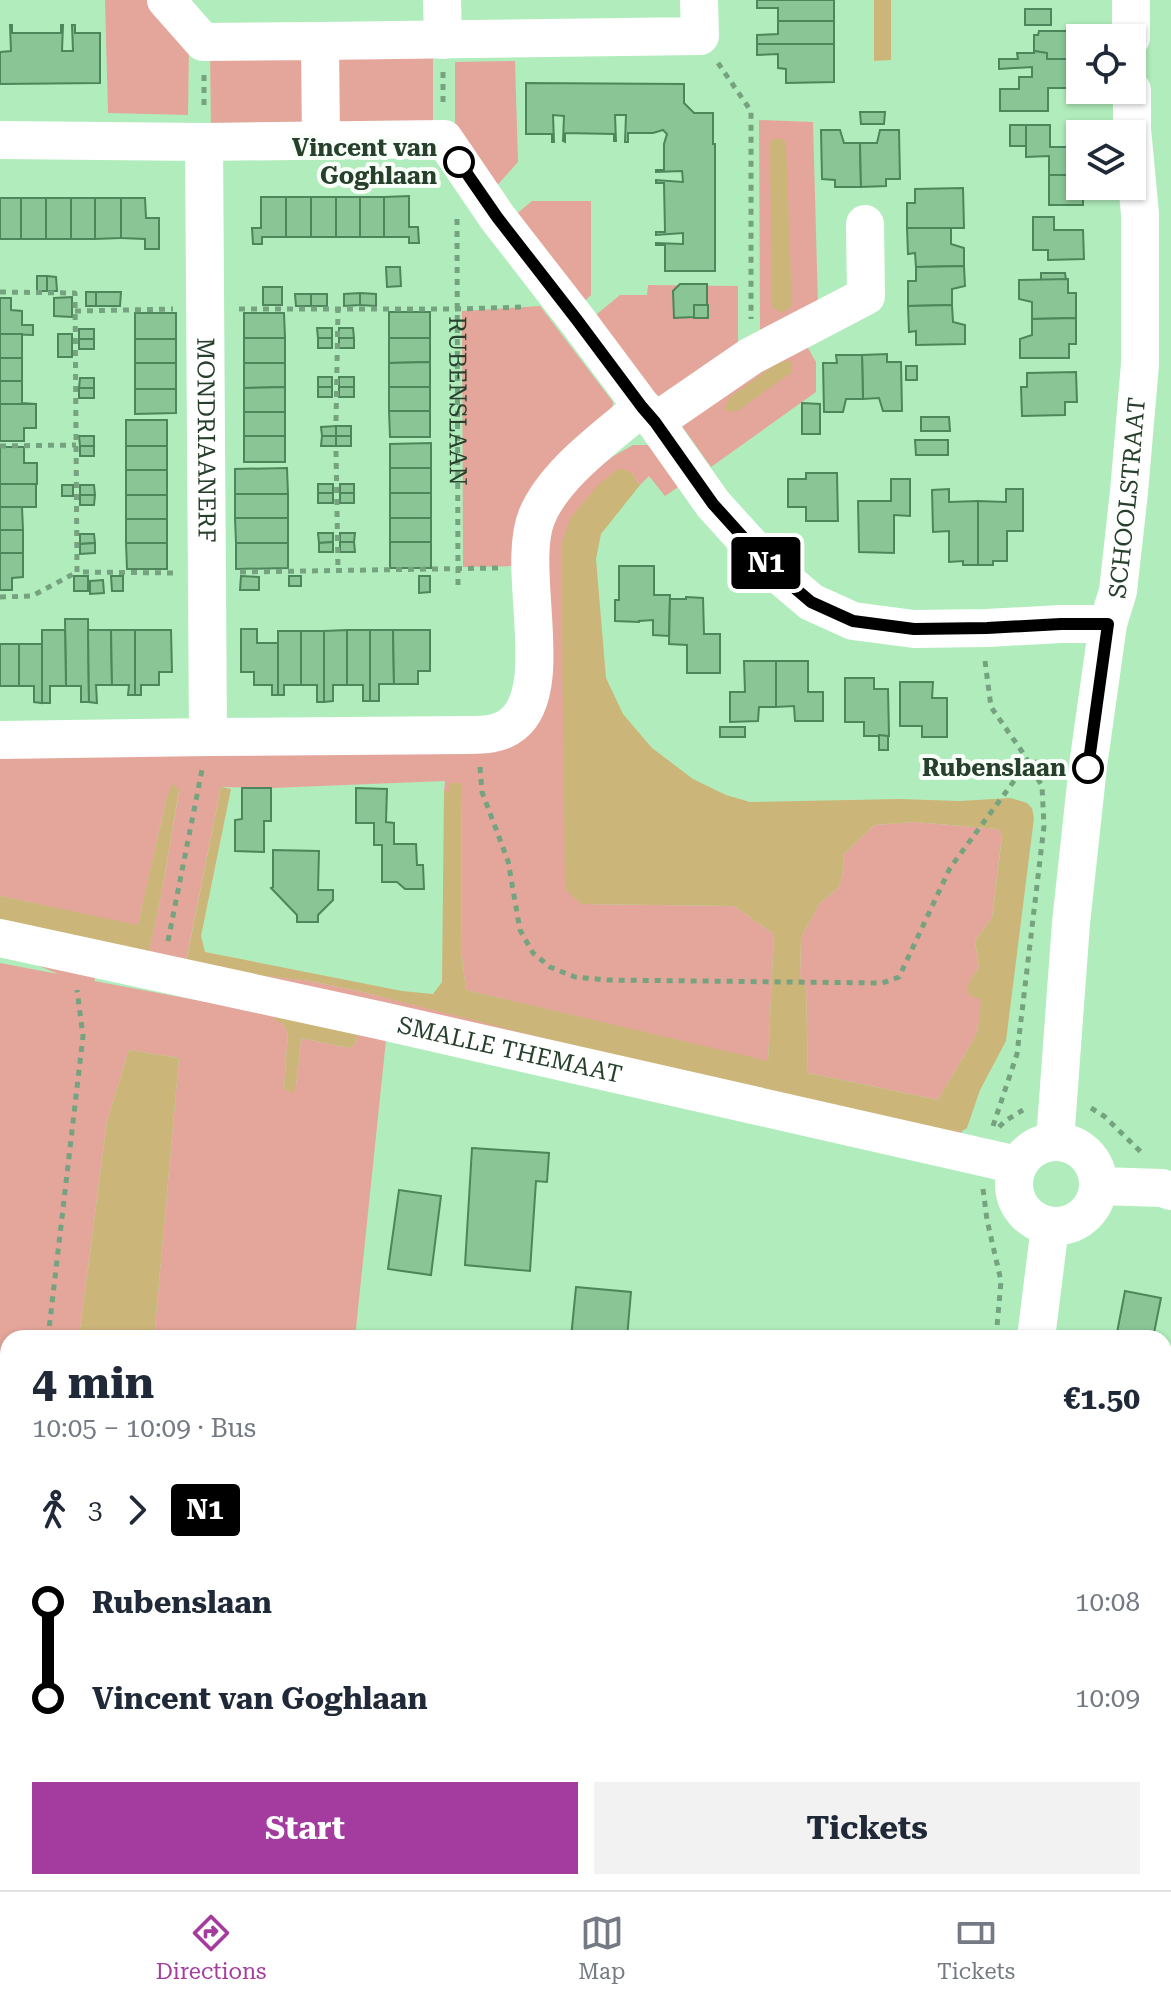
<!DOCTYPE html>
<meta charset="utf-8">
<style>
body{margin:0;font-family:"Roboto Serif",serif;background:#f2f2f3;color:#1f2937;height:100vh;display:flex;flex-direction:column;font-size:30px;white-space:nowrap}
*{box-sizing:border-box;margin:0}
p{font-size:26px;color:#747a83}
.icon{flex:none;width:44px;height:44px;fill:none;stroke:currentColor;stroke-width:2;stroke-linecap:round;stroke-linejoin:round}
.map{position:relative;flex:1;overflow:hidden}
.details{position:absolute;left:0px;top:1330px;width:1172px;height:560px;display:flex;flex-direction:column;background:#fff;border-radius:24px 24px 0 0;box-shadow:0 2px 6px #0004}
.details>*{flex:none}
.badge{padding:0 16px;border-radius:6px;font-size:28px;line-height:52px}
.tools{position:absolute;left:1066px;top:24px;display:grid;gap:16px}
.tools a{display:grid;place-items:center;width:80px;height:80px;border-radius:0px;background:#fff;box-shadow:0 2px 6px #0004;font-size:40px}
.map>.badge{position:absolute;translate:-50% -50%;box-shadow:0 0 0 4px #fff}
.legs{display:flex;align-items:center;gap:12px;height:88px;padding:0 32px;font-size:26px}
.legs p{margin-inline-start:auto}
.overview{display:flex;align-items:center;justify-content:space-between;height:136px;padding:0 32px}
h1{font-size:44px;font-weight:700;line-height:60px}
.button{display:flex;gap:16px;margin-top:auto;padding:16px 32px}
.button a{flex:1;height:92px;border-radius:0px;background:#a43c9f;color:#fff;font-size:32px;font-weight:700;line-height:92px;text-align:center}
.button a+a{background:#f2f2f3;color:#1f2937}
ul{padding:0 32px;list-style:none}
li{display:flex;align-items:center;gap:28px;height:96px;font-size:30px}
li i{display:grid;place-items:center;width:12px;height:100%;margin:0 10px;background:currentColor}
li i::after{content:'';width:20px;height:20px;margin:-10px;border:6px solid;border-radius:50%;background:#fff}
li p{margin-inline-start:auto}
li:first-child i{background:linear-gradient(#0000 50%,currentColor 0)}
li:last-child i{background:linear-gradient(currentColor 50%,#0000 0)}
.dock{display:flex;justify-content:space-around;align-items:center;height:112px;border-top:2px solid #e0e1e3;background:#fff;font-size:22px;color:#747a83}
.dock a{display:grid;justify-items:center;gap:4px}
.dock .current{color:#a43c9f}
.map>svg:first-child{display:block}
.green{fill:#e4a69b;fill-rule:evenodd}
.water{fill:#ccb579;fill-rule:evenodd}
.building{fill:#8ac595;stroke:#4d865a;stroke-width:2}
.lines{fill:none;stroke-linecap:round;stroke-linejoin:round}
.path{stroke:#76a37f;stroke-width:5;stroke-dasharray:6 6;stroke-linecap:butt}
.minor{stroke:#fff;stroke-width:38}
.line-1-casing{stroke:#fff;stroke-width:18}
.line-1{stroke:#000;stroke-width:12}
.stop-1-dot{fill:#fff;stroke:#000;stroke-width:4}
.labels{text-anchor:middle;stroke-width:8;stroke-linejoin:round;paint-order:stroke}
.stop-label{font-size:24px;font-weight:bold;fill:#27402c;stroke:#f9fff9;text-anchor:end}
.street-label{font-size:24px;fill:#27402c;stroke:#f9fff9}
</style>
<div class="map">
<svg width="1171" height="1890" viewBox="0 0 1171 1890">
<rect width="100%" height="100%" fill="#b1edbc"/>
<g class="green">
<path d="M105,0h44l40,47 -1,68 -80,-2z"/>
<path d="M315,50v82l-104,-1 -1,-80z"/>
<path d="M433,51v81h-104l-1,-80z"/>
<path d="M515,61l3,101 -25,28 -38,-60v-68z"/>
<path d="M759,120l54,2 5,184 -58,27z"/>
<path d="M532,201h59v94l-9,9 -69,-87z"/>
<path d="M648,285l90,1v60l-74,51 -18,-4 -55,-74 29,-24h27z"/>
<path d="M540,306l73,96 -1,10 -95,154 -54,1 -1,-256z"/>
<path d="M804,341l12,21v30l-105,75 -34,-48z"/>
<path d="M633,445h17l31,40 -16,11 -16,-20 -9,9 -9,-13 -32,12 -18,420 153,2 40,28 -6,128 -302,-72 -5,-41 1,-165 -13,7h-5l1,-10 -174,7 -50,-1 -36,179 126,15 52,11 557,138 42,1 -1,35 -575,-126 -31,298h-201l25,-280 -50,-8 -22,71 -28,217h-71v544h4l-1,8h-11v-927l58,11 -58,-25v-30l149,32 14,-66 16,-94 -12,6 -29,129 -138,-30v-142l508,-7 43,-234 24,-28 37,-28zM98,971l157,40 -161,-30zM283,1024l77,6 -5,14 -6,4 -48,-10 -5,48 -12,3 4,-56z"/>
<path d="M914,822l85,7 3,7 -10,82 -17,23 4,26 -10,15 13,17 -4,31 -4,9 -36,61 -130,-27 -2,-85 -6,-12 1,-38 18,-34 19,-16 4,-12 2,-22 30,-29z"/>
<path d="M1164,1471l7,1v418h-163l1,-8h155z"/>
<path d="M98,1882h96l-1,8h-95z"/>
<path d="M208,1882h388l-1,8h-388z"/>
<path d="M610,1882h306l-1,8h-305z"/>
</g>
<g class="water">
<path d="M874,0h17v60l-17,1z"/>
<path d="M776,138l10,3 6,165 -10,7 -10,-6 -2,-165z"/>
<path d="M791,360l1,12 -56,40 -12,-2 4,-11 49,-36z"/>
<path d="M619,468l12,4 9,13 -39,49 -5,25 10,119 17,36 29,34 41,31 33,16 24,7 150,-3 59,2 52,-3 16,5 5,5 2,10 -28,223 -26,49 -13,38 -5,3 -42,-1 -101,-22 -456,-116 -52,-11 -126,-14 36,-180 10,2 -30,147 4,16 197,39 31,3 9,-12 2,-191h5v-8h13l-1,166 5,41 302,71 6,-127 -40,-28 -153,-2 -16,-15 -4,-344 10,-28 28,-33zM914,822l85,7 3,8 -10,81 -17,23 4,26 -10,15 -2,9 5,6 9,2 -3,31 -4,9 -36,61 -130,-27 -2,-85 -6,-12 1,-38 18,-34 19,-16 4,-12 2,-22 30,-29z"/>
<path d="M172,783l7,7 -16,95 -14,67 -149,-33v-23l138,29 29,-128z"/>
<path d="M277,1011l83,19 -5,14 -6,4 -48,-10 -5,48 -3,7 -9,-4 4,-56 -5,-9 -9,-4z"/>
<path d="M129,1050l50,8 -25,280h-75l28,-217z"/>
<path d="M12,1882h86v8h-87z"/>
</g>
<g class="building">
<path d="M757,0h77v21h-56v-13h-21z"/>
<rect x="1025" y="9" width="26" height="16"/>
<path d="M778,21h56v23h-77v-9l21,-1z"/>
<path d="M10,25h2v8h49v-8h2l-1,26h11l-1,-26h3v8h25v50l-100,1v-32l11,-1z"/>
<path d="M1039,31h43v7h-2v21h-33v-6l-13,-2v-16h4z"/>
<path d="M757,44h77v38l-48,1v-14l-8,-1v-14l-21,1z"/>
<path d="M1034,51l13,2v6h33v29h-32v23h-48v-22h19v-12h13v-10l-33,2v-10h19l-1,-6h17z"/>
<path d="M526,83l158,1v19l10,10h19v31h2v127h-50v-26h-9v-2l27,1v-11l-27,2v-3h9l-1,-49h-8v-3l27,2 -1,-11 -26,1v-2h8v-26l3,-10 -4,-4 -10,3h-25v9h-3l1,-27h-11l1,26h-2v-7l-49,-1v9l-2,-1 1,-25 -11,-1 1,27h-2v-8h-26z"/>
<path d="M860,112h25l-1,12h-23z"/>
<rect x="1010" y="125" width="16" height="21"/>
<path d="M1026,125h24v22h30v28h-31v-19l-23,1z"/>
<path d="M821,130h19l4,13h16l1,44h-26v-7l-13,-1z"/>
<path d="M880,130h19l1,49h-14v7l-25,1 -1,-44h17z"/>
<path d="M1049,175h31v11h3v19h-34z"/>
<path d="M963,188l1,40h-57v-25h8v-14z"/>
<path d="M409,196v31h9l1,16h-10v-6h-25v-40z"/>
<path d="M261,197h25v40h-24v7h-9l-1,-16h9z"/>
<rect x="286" y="197" width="25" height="40"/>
<rect x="311" y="197" width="25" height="40"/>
<rect x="336" y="197" width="24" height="40"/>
<rect x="360" y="197" width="24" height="40"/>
<rect x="0" y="198" width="21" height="41"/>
<rect x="21" y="198" width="25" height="41"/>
<rect x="46" y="198" width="25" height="41"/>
<rect x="71" y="198" width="24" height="41"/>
<path d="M95,198h26v40l-26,1z"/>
<path d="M121,198h24l1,20h13v31h-14v-10l-24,-1z"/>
<path d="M1033,217h21v13h29l1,29 -36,1v-10h-15z"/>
<path d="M907,228h44v16l13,4v18l-48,1 -1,-14 -7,1z"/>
<path d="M964,266l1,20 -13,3v16l-44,1v-25h8v-14z"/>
<path d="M386,267h14l1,19 -14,1z"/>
<path d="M1041,273h24l1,7h-25z"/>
<rect x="37" y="276" width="10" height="15"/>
<path d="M47,276l9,1 1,14h-10z"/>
<path d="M1068,279v14h8v25l-44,1v-17l-13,-3v-19z"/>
<path d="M680,284h27v21h-13v12l-20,1 -1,-27z"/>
<rect x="263" y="287" width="19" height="18"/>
<rect x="86" y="292" width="10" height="14"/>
<path d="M96,292h25l-1,14h-24z"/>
<path d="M360,293l16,1v12l-16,-1z"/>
<path d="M360,293v12l-16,1v-12z"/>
<path d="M295,294h16v12h-15z"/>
<rect x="311" y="294" width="16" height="12"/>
<path d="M72,297v20l-18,-1v-18z"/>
<path d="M0,298h11v12l11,1v14h11v10l-33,-1z"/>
<rect x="694" y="305" width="14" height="13"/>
<path d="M952,305l1,17 12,3v19l-49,1v-14l-7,1 -1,-26z"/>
<rect x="389" y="312" width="41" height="26"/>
<rect x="135" y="313" width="41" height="26"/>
<path d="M244,313h40l1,25h-41z"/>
<path d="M1076,318v26h-7v14h-49v-19l12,-4v-16z"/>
<path d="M317,328h15v10h-14z"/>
<path d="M339,328h14l1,10h-15z"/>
<rect x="79" y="329" width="15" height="10"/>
<rect x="0" y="334" width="22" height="24"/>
<rect x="58" y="334" width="14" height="23"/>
<rect x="244" y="338" width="41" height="25"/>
<rect x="318" y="338" width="14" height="10"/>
<rect x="339" y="338" width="15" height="10"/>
<path d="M389,338h41v24l-41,1z"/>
<rect x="79" y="339" width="15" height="10"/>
<rect x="135" y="339" width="41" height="24"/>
<path d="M887,354v8h14l1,49h-19l-4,-13 -16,1 -1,-44z"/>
<path d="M836,355h26l1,44h-17l-3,13h-19l-1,-49h14z"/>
<rect x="0" y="358" width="22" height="23"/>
<path d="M430,362v25h-41v-24z"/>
<rect x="135" y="363" width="41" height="26"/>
<path d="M244,363h41v24l-41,1z"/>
<rect x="906" y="366" width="11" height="14"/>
<path d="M1076,372l1,30h-12v13l-43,1 -1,-29h6v-14z"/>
<rect x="318" y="377" width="14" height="10"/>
<rect x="339" y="377" width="15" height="10"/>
<path d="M80,378h14v10h-15z"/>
<path d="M0,381h22v22l14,1h-36z"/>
<path d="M285,387v25h-41v-24z"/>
<rect x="318" y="387" width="14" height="10"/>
<rect x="339" y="387" width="15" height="10"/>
<rect x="389" y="387" width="41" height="24"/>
<rect x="79" y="388" width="15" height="10"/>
<path d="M135,389h41v24l-41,1z"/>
<path d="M802,403l18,1v30h-18z"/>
<path d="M0,404h36v24h-12v13h-24z"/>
<path d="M389,411h41v26h-40z"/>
<rect x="244" y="412" width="41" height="24"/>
<path d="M921,417h28l1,14h-29z"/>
<rect x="126" y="420" width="41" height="26"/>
<path d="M336,426v10h-14l-1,-9z"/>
<rect x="336" y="426" width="15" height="10"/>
<path d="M79,436h15v10h-14z"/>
<rect x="244" y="436" width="41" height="26"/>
<path d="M322,436h14v10h-15z"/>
<rect x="336" y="436" width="15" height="10"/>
<path d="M915,440h33v15h-32z"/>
<path d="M431,443v25h-41v-24z"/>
<rect x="80" y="446" width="14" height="10"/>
<rect x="126" y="446" width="41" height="24"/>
<path d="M0,447h24v16h13v21h-37z"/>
<path d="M287,468l1,26h-53v-25z"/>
<rect x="390" y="468" width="41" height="25"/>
<rect x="126" y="470" width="41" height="25"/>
<path d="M806,473h31l1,48h-32v-14h-18v-28h18z"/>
<path d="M891,479h19v37l-16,-1v38l-35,-1 -1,-51h33z"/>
<rect x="0" y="484" width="36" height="23"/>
<rect x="318" y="484" width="15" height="9"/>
<rect x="340" y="484" width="14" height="9"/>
<rect x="62" y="485" width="11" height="11"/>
<path d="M80,485h14l1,10h-15z"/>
<path d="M949,489v13l29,-1v64h-15v-4l-14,1v-31l-16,1 -1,-42z"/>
<path d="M1006,489h17v42h-16v30h-14v4h-15v-64l28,1z"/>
<rect x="318" y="493" width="15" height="10"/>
<rect x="340" y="493" width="14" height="10"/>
<rect x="390" y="493" width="41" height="25"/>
<rect x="235" y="494" width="53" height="24"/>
<path d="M80,495h15l-1,10h-14z"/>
<rect x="126" y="495" width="41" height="24"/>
<path d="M0,507h22l1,23h-23z"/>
<path d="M235,518h53v25h-52z"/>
<rect x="390" y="518" width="41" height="24"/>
<rect x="126" y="519" width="41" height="24"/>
<rect x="0" y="530" width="23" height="23"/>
<path d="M318,533h15v9l-14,1z"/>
<path d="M340,533h15l-1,9h-14z"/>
<path d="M80,534h14l1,9 -15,1z"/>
<path d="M333,542v10h-14v-9z"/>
<path d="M340,542h14l1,10h-15z"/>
<rect x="390" y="542" width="41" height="26"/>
<path d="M95,543v10l-15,1v-10z"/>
<path d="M126,543h41v26h-40z"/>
<path d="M236,543h52v25l-52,1z"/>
<path d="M0,553h23v24l-11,1v12h-12z"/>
<path d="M619,566h35v29h16l-1,41 -16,-1v-15l-14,1v1l-24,-1v-21h4z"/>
<rect x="74" y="576" width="14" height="15"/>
<path d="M111,576h12v15h-11z"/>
<path d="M241,576l18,1v13h-19z"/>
<rect x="289" y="576" width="12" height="10"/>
<path d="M419,576h11v16l-11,1z"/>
<path d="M103,580l1,13 -14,1v-13z"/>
<path d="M686,597l17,1 1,36h16v39h-33v-28l-18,-1 1,-45h16z"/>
<path d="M65,619h23l1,83h-8v-16h-15z"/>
<path d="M241,629h16v14h21v52h-6v-10h-18v-13h-13z"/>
<path d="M42,630h23l1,56h-16v17h-8z"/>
<path d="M88,630h23l1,55h-16l1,18 -8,-1z"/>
<path d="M111,630h24v65h-7l1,-10h-17z"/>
<path d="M135,630h36l1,42h-13v13h-18v10h-6z"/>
<path d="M347,630h23v71h-7v-16h-16z"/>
<path d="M347,630v55h-14v16l-9,1v-71z"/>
<path d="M370,630h23l1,54h-15v17h-9z"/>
<path d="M393,630h37v41h-12v13h-24z"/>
<path d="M278,631h23v54h-17v10h-6z"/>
<path d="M301,631h23v71h-7v-17h-16z"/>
<rect x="0" y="644" width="19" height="42"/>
<path d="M19,644h23v59l-8,-1v-16h-15z"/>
<path d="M744,661h32v46h-17l-1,14 -28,1v-30h15z"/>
<path d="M776,661h32v31h15v29h-28l-1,-15 -18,1z"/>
<path d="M845,678h29v11h14l1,47h-25v-14h-19z"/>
<path d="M900,682h33l-1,16h15v39h-25v-11h-22z"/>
<rect x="720" y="727" width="25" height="10"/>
<path d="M879,735l9,1v14h-9z"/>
<path d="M242,788h29v33h-7v31l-29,-1v-31l7,-1z"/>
<path d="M356,788l31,1 -1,33 8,1v21h22l1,21h6l1,24h-19l-8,-7h-15v-37h-8v-22h-18z"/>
<path d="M273,850l46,1 -1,39h15v10l-15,15v7h-21v-7l-26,-27 2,-1z"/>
<path d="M472,1148l77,5 -2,29 -11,-1 -6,90 -65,-6z"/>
<path d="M399,1190l42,6 -10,79 -43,-6z"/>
<path d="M576,1287l55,5 -4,46h-56z"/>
<path d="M1125,1291l36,7 -8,40h-37z"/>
<path d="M1164,1443l7,1v26l-7,-1z"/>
</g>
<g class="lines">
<g class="path">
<path d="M718,63l33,48v208"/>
<path d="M443,72v34"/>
<path d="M204,75v34"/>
<path id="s1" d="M457,219l1,366"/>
<path d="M0,292l75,1 2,279 97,1"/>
<path d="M239,309h217l69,-2"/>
<path d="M75,311l98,-2"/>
<path d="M336,421l2,-112"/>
<path d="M0,446l76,-1"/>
<path d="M336,451l2,119"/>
<path d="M240,572l258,-4"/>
<path d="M0,597l32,-1 45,-24"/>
<path d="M985,661l6,46 32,46 19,33 2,40 -27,228 -24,72"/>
<path d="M480,767l2,25 26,69 12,69 13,23 17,14 25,10 32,3 275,3 17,-6 51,-109 78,-106 29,1"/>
<path d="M168,941l34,-171"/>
<path d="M1091,1108l13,8 39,38"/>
<path d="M999,1127l6,-6 18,-11"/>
<path d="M983,1189l4,31 14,61 -5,57"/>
<path d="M48,1338l35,-302 -6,-46"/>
<path d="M0,1714l8,-62"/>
<path d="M0,1804l5,1 -5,43"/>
</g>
<g class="minor">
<path d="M166,0l37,42 117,-1 1,100"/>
<path d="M442,0l1,40"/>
<path d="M1131,0v38"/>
<path d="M320,41l380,-5 -1,-36"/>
<path d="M0,140l204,2 240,-3 53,78 80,103 65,87 13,15 58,82 57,63 41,35 42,19 61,8 73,-1 74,-4h47"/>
<path id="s2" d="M204,142l4,595"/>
<path d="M655,422l96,-66 115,-60 -1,-72"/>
<path d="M0,740l208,-3 259,-2c16,0 33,0 46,-11 45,-37 2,-156 24,-208 18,-43 70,-79 105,-109"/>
<path id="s3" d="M0,938l378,82 639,145"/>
<path id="s4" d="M1055,1141l16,-218 17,-157 20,-142 10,-33 11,-99 11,-128v-150l-8,-85v-39"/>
<circle cx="1056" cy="1184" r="42"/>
<path d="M1099,1186l63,2 9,3"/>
<path d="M1036,1338l14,-112"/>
<path d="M970,1890l1,-8"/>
</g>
</g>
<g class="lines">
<defs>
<path id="line-1" d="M459,162l38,55 80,103 65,87 13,15 58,82 57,63 41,35 42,19 61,8 73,-1 74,-4h47l-20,144"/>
</defs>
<use href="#line-1" class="line-1-casing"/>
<use href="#line-1" class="line-1"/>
</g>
<g class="stop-1-dot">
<circle cx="459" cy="162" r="14"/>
<circle cx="1088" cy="768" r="14"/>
</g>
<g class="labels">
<g class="stop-label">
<text x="437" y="156">Vincent van<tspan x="437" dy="28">Goghlaan</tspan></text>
<text x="1066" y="776">Rubenslaan</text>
</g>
<g class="street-label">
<text dy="8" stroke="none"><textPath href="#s1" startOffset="182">RUBENSLAAN</textPath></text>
<text dy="8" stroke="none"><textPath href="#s2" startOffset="298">MONDRIAANERF</textPath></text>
<text dy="8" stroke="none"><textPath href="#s4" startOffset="648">SCHOOLSTRAAT</textPath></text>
<text dy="8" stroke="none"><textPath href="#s3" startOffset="522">SMALLE THEMAAT</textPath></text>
</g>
</g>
</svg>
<div class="tools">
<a><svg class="icon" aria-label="locate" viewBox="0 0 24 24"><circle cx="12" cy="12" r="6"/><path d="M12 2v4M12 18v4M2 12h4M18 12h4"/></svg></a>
<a><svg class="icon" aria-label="layers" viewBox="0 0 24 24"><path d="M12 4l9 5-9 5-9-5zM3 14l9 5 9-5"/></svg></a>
</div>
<b class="badge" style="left:766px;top:563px;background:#000;color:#fff">N1</b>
<section class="details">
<div class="overview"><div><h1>4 min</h1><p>10:05 – 10:09 · Bus</p></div><b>€1.50</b></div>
<div class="legs"><svg class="icon" aria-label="walk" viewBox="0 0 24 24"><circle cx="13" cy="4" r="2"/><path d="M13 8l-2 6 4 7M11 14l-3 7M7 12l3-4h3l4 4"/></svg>3<svg class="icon" aria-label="forward" viewBox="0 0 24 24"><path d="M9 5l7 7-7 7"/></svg><b class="badge" style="background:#000;color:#fff">N1</b></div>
<ul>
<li><i style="color:#000"></i><b>Rubenslaan</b><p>10:08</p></li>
<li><i style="color:#000"></i><b>Vincent van Goghlaan</b><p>10:09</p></li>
</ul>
<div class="button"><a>Start</a><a>Tickets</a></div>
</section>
</div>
<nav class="dock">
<a class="current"><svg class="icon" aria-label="directions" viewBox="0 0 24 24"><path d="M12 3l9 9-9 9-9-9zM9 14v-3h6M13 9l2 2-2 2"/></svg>Directions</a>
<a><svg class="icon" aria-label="map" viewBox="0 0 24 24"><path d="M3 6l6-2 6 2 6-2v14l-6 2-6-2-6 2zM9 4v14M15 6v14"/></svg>Map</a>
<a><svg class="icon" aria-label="tickets" viewBox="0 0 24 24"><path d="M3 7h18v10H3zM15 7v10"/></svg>Tickets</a>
</nav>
